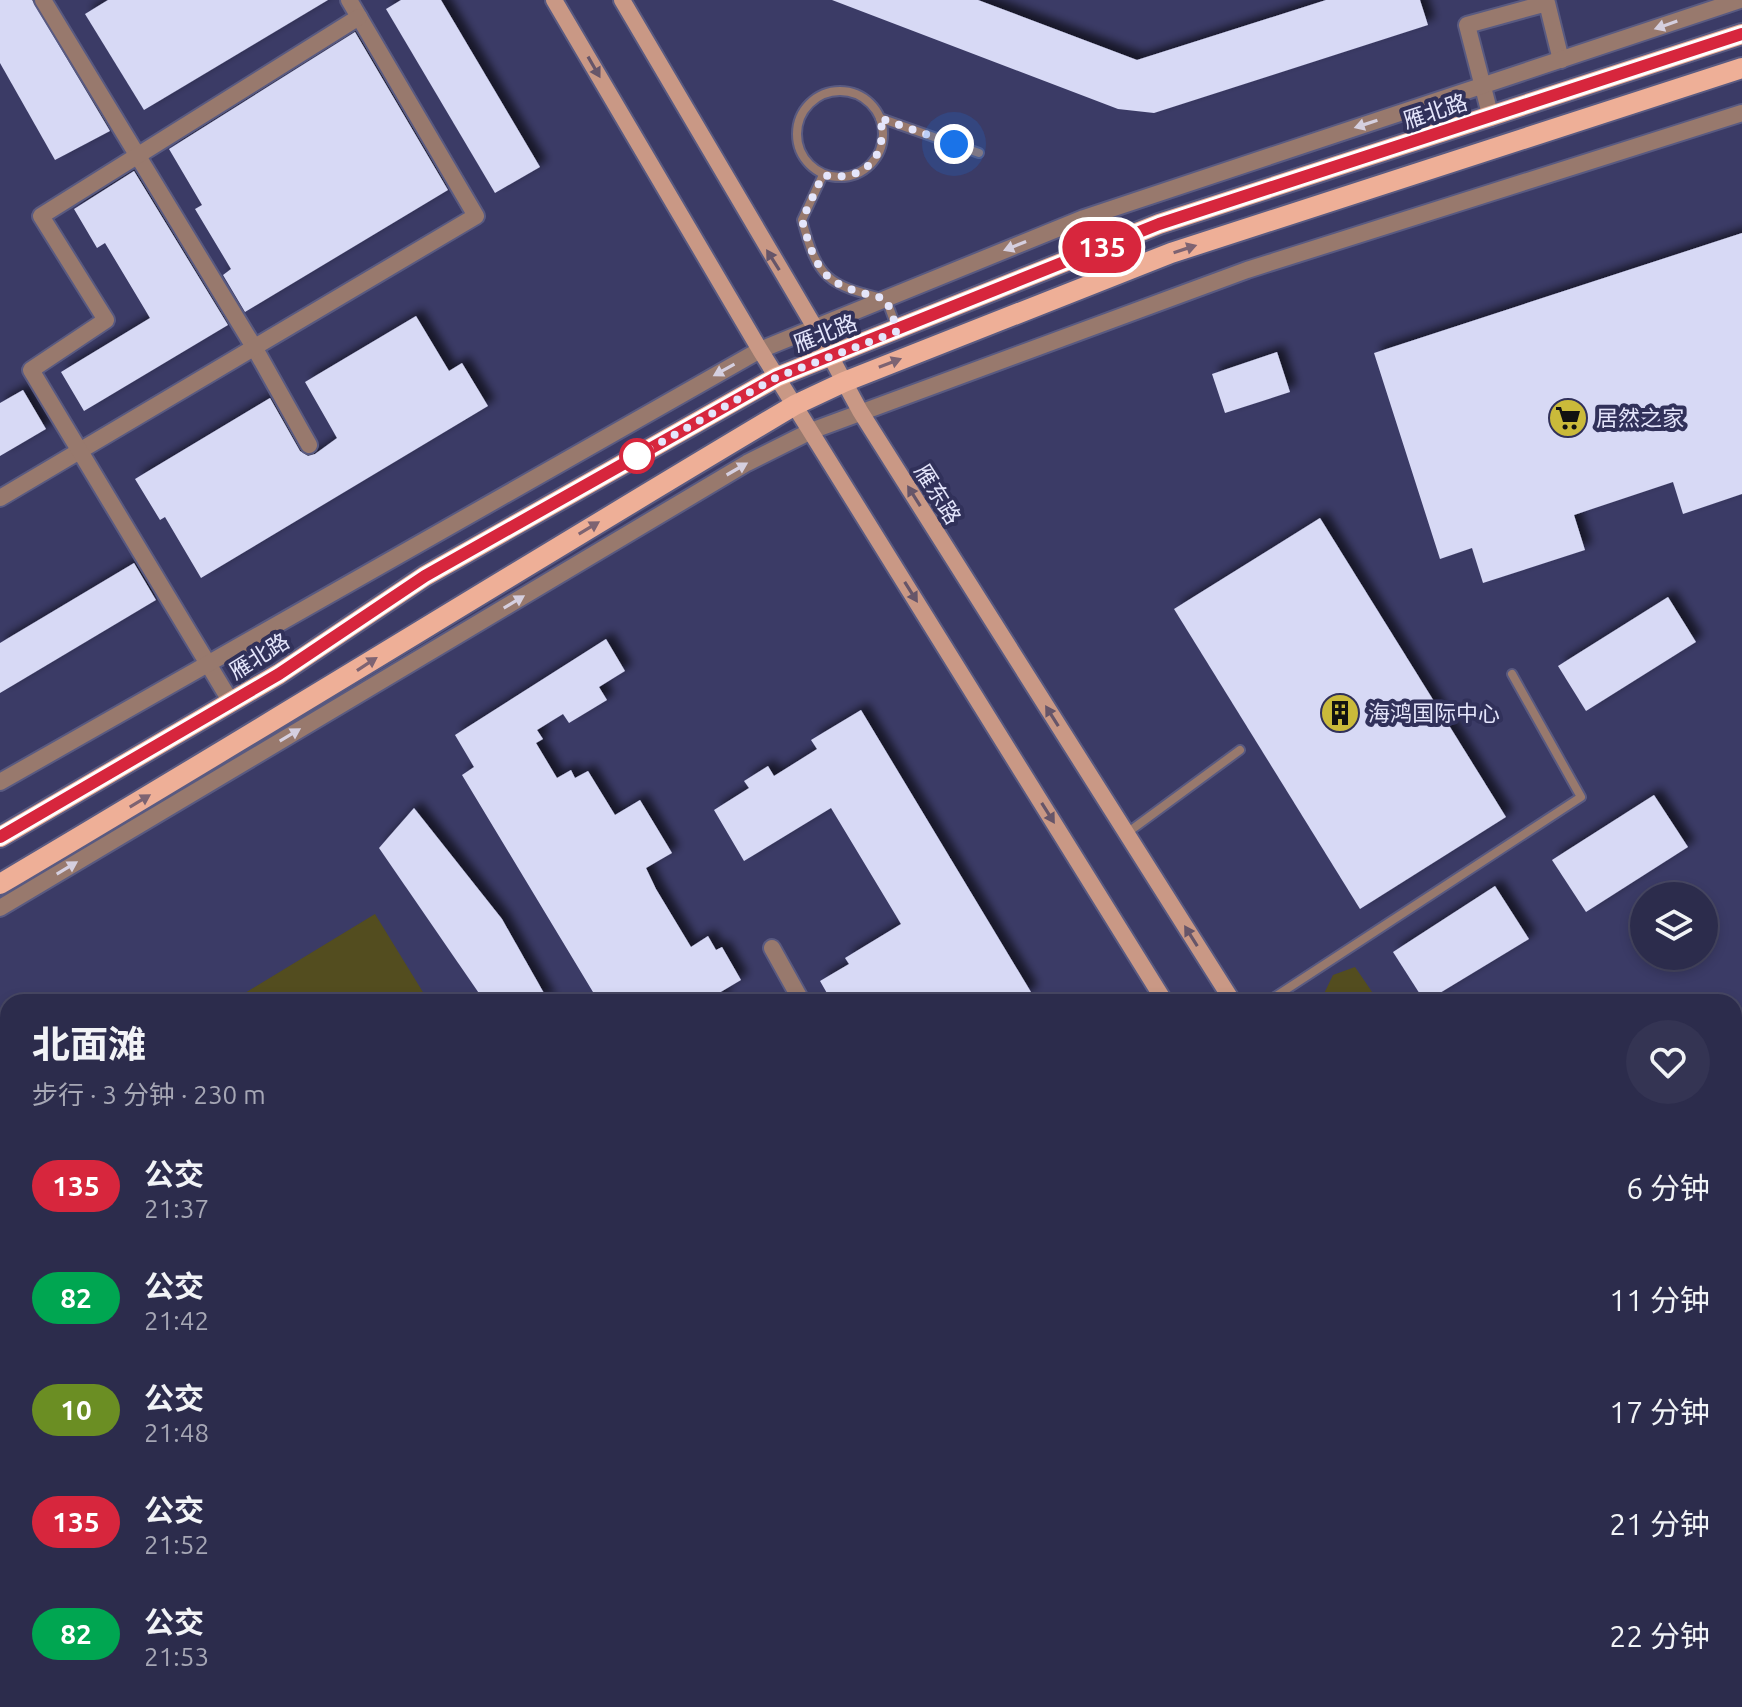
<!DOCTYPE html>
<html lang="zh">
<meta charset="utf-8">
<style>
body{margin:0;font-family:Ubuntu,"Noto Sans SC",sans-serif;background:#343453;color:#f1f3f6;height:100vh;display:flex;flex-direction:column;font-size:30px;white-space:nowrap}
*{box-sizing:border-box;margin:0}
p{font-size:26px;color:#a6a7b5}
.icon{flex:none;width:44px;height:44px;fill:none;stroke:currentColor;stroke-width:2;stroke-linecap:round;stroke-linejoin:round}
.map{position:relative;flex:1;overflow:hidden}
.panel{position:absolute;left:0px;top:994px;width:1742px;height:714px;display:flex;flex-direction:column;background:#2c2c4c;border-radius:24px 24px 0 0;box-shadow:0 4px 12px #0003,0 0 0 2px #484864}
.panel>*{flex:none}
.badge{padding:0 16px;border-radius:26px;font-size:28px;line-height:52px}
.controls{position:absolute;left:1630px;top:882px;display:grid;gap:16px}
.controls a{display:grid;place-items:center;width:88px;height:88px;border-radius:50%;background:#2c2c4c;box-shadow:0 4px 12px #0003,0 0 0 2px #484864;font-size:40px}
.you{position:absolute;width:40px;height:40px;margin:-20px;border:6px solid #fff;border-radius:50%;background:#1a73e8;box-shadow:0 0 0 12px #1a73e833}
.map>.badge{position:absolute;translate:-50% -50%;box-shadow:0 0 0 4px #fff}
.round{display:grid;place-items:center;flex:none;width:84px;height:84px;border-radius:42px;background:#343453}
.summary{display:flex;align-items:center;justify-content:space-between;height:136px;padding:0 32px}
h1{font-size:38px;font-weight:700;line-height:60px}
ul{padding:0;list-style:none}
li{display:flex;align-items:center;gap:24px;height:112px;padding:0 32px}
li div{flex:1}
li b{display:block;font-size:30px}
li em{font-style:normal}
li .badge{min-width:88px;font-weight:700;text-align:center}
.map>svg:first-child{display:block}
.built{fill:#444475}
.green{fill:#534d1f}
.building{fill:#d7d9f5;filter:url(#shadow)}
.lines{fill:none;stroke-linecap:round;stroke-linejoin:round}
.lane-casing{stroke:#595a81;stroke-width:12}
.street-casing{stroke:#595a81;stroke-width:20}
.secondary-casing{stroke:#595a81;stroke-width:20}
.primary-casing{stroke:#595a81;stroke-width:24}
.lane{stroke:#98796d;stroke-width:8}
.street{stroke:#98796d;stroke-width:16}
.secondary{stroke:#c99885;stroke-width:16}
.primary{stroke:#eeaf97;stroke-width:20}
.oneway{fill:#d5cfdf}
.oneway2{fill:#665569}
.oneway3{fill:#7d6372}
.line-casing{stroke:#fff;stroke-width:18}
.line{stroke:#d7263d;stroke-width:12}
.walk{stroke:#e4e5fb;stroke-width:8;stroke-dasharray:0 14.4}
.stop-dot{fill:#fff;stroke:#d7263d;stroke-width:4}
.labels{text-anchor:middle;stroke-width:8;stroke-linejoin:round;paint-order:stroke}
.street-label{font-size:22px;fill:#e4e5fb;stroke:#31315a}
.poi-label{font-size:22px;fill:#e4e5fb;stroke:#31315a;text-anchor:start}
</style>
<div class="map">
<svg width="1742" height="1707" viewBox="0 0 1742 1707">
<defs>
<filter id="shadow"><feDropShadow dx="7" dy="-7" stdDeviation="4" flood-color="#0009"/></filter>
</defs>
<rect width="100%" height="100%" fill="#3b3b66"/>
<path class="built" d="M0,1059l8,12v589l-8,5z"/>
<g class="green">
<path d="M375,914l54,88h-199z"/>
<path d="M1355,967l24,35h-59l13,-27z"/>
<path d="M1742,1386v189l-8,3v-189z"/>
</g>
<g class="building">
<path d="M0,0h32l78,131 -55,29 -55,-97z"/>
<path d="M108,0h220l-184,110 -59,-96z"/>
<path d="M401,0h40l99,167 -45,26 -109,-184z"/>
<path d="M832,0h146l159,60 189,-60h94l8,25 -274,88 -36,-4z"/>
<path d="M355,32l93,158 -203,122 -22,-37 8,-6 -36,-60 7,-4 -33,-56z"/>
<path d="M134,171l94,154 -144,86 -23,-39 89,-54 -45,-75 -8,5 -23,-39z"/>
<path d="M1742,233v261l-59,20 -10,-32 -99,33 11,35 -102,33 -11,-35 -32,11 -66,-206z"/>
<path d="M416,316l33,55 13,-8 26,43 -287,172 -36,-61 -5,3 -25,-41 135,-81 30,53 8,5 7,-2 22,-16 -32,-56z"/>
<path d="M1277,352l13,40 -65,21 -13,-39z"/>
<path d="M23,390l23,39 -46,27v-53z"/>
<path d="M1320,518l186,299 -146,92 -186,-300z"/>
<path d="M134,563l22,37 -156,93v-50z"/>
<path d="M1668,597l28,45 -110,69 -28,-45z"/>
<path d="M606,639l19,32 -26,16 8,13 -38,23 -6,-9 -26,16 6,9 -7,4 21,35 14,-8 4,8 13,-7 27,44 25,-15 32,53 -26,15 10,21 35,58 17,-11 8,14 6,-3 19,33 -22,13 6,9h-126l-137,-227 12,-8 -19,-32z"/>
<path d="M861,710l170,282 -16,10h-183l-12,-21 29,-17 -4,-6 56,-34 -70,-116 -87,53 -30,-51 35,-22 -5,-7 24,-15 6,10 43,-27 -6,-9z"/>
<path d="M1654,795l34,52 -102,65 -34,-52z"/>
<path d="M414,808l88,111 47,83h-64l-106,-154z"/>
<path d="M1495,886l34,53 -104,63 -32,-50z"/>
</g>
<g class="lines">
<defs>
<g id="lane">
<circle cx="840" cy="134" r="43"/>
<path d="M880,118l99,35"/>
<path d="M823,175l-21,45c16,59 25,65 84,79l10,27"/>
<path d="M1127,833l113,-83"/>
<path d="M1267,1002l314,-205 -69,-123"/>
<path d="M282,1707l11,-7"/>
</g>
<g id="street">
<path d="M43,0l211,347 55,98"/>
<path d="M1491,118l-24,-93 80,-22 14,57"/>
<path d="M0,498l476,-282 -127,-216"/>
<path d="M231,702l-200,-332 75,-50 -65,-104 318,-199"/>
<path d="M0,782l760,-432 324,-132 656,-218"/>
<path d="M0,908l747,-445 64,-32 436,-161 495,-157"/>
<path d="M772,948l30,54"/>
<path d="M1734,1592l8,-4"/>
<path d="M134,1700l3,7"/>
<path d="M451,1700l4,7"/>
<path d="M610,1700v7"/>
<path d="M16,1707l12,-7"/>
<path d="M825,1707l20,-7"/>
<path d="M1076,1707l12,-7"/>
<path d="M1305,1707l6,-7"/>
</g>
<g id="secondary">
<path d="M554,0l206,350 405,652"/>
<path d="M622,0l192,326 46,85 373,591"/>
<path d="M1623,1700l5,7"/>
<path d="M1663,1700l4,7"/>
</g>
<g id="primary">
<path d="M0,837l279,-163 146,-98 352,-199 382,-153 583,-190"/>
<path d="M0,884c266,-157 529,-321 795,-479l49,-23 327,-129 571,-185"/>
</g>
</defs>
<use href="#lane" class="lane-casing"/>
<use href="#street" class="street-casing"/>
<use href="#secondary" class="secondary-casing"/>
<use href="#primary" class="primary-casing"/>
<use href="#lane" class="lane"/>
<use href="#street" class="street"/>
<use href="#secondary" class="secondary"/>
<use href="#primary" class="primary"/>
</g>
<defs><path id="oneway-solid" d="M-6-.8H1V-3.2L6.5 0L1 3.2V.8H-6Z" transform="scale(2)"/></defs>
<g class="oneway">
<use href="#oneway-solid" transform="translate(1666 25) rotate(161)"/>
<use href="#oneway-solid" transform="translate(1366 124) rotate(162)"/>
<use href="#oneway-solid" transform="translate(1015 246) rotate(158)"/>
<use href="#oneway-solid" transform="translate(724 370) rotate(151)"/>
<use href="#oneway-solid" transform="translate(737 469) rotate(-30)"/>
<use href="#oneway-solid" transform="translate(514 602) rotate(-31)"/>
<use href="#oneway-solid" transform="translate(290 735) rotate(-31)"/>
<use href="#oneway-solid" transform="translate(67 868) rotate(-31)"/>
</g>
<g class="oneway2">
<use href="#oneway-solid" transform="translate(594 67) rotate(60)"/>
<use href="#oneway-solid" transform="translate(773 260) rotate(-122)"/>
<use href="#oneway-solid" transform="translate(914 496) rotate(-122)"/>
<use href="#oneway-solid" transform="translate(911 592) rotate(58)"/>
<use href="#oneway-solid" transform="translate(1052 716) rotate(-122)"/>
<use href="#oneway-solid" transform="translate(1048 813) rotate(58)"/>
<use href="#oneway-solid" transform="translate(1191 936) rotate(-122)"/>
</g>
<g class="oneway3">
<use href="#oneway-solid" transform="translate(1185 249) rotate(-18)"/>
<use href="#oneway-solid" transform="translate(890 363) rotate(-21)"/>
<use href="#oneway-solid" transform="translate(589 528) rotate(-31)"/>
<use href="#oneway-solid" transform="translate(367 664) rotate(-33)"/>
<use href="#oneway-solid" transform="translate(140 801) rotate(-31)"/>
</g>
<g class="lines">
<defs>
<path id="line" d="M0,837l279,-163 146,-98 352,-199 382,-153 583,-190"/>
</defs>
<use href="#line" class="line-casing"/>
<use href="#line" class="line"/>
<path class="walk" d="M637,456l140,-79 121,-46 -12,-32c-59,-14 -68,-20 -84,-79l21,-45c40,8 66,-18 57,-57l74,26"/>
</g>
<defs>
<symbol id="supermarket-disc" viewBox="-11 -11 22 22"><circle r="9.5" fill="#caba3a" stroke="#31315a"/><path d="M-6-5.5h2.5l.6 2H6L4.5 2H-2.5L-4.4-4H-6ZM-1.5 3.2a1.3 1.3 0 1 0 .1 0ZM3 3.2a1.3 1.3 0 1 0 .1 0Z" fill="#111"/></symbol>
<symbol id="building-disc" viewBox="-11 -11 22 22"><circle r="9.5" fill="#caba3a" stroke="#31315a"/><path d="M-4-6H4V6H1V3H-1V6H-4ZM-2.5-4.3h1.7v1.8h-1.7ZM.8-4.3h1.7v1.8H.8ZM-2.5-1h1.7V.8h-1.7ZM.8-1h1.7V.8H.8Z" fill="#111"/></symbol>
</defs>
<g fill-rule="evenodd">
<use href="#supermarket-disc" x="1546" y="396" width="44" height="44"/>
<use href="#building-disc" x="1318" y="691" width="44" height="44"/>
</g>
<circle class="stop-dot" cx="637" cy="456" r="16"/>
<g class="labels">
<g class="street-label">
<text transform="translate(1435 111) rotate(-18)" y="8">雁北路</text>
<text transform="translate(825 333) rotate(-21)" y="8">雁北路</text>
<text transform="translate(938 494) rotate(58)" y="8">雁东路</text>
<text transform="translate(259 656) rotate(-32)" y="8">雁北路</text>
</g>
<g class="poi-label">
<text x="1596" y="426">居然之家</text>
<text x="1368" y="721">海鸿国际中心</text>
</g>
</g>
</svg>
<div class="controls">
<a><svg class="icon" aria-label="layers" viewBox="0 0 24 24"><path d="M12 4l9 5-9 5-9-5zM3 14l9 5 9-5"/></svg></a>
</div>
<div class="you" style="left:954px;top:144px"></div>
<b class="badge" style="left:1102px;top:247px;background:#d7263d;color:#fff">135</b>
<section class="panel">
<div class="summary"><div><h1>北面滩</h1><p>步行 · 3 分钟 · 230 m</p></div><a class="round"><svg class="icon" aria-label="heart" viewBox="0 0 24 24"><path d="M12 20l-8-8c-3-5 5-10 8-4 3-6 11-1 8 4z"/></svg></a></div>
<ul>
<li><span class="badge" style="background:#d7263d;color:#fff">135</span><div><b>公交</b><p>21:37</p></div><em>6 分钟</em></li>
<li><span class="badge" style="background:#00a651;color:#fff">82</span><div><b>公交</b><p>21:42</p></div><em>11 分钟</em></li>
<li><span class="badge" style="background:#6b8e23;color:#fff">10</span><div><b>公交</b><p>21:48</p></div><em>17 分钟</em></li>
<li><span class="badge" style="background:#d7263d;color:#fff">135</span><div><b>公交</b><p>21:52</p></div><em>21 分钟</em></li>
<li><span class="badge" style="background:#00a651;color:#fff">82</span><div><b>公交</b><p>21:53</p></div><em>22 分钟</em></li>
</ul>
</section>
</div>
